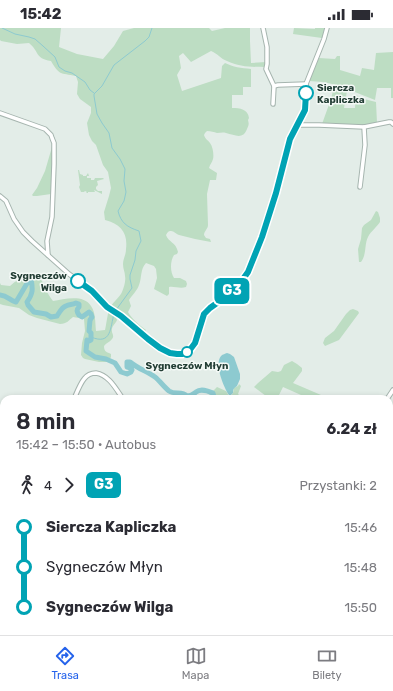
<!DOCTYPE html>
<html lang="pl">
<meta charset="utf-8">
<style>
body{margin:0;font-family:Rubik,sans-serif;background:#f2f2f3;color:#2b2b33;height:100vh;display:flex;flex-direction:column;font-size:15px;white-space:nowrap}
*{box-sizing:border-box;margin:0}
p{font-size:13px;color:#7c7c81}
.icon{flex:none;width:22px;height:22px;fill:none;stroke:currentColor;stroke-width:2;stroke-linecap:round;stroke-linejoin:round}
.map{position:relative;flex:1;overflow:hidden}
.panel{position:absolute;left:0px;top:367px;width:393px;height:240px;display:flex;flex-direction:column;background:#fff;border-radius:12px 12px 0 0;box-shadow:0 2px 6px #0003}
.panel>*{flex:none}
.badge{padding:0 8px;border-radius:6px;font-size:14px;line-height:26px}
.map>.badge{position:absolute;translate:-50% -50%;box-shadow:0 0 0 2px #fff}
.legs{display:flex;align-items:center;gap:6px;height:44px;padding:0 16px;font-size:13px}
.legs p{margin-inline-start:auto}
.overview{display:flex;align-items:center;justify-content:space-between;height:68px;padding:0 16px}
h1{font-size:22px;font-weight:600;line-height:30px}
ul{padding:0 16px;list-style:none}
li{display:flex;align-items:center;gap:14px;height:40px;font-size:15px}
li i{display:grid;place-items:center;width:6px;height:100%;margin:0 5px;background:currentColor}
li i::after{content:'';width:10px;height:10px;margin:-5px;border:3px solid;border-radius:50%;background:#fff}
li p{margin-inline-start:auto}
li:first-child i{background:linear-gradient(#0000 50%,currentColor 0)}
li:last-child i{background:linear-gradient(currentColor 50%,#0000 0)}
.status{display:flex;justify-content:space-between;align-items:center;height:28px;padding:0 20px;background:#fff;direction:ltr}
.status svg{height:11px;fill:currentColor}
.dock{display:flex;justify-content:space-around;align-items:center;height:56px;border-top:1px solid #e1e1e2;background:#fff;font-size:11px;color:#7c7c81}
.dock a{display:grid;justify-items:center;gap:2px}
.dock .current{color:#2563eb}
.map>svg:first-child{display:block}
.green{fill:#bdddc3}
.water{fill:#8dcad0}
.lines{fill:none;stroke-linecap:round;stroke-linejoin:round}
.stream{stroke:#8dcad0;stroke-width:1}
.river{stroke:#8dcad0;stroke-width:5}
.minor-casing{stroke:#a6b5af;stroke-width:5.5}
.minor{stroke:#fff;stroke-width:3.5}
.line-1-casing{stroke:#fff;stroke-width:9}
.line-1{stroke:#00a3b4;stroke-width:6}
.stop-1-dot{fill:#fff;stroke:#00a3b4;stroke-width:2}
.labels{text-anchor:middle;stroke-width:3;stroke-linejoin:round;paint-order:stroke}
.stop-label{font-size:10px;font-weight:bold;fill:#233e35;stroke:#f4f9f6;text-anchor:start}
</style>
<div class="status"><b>15:42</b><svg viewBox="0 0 49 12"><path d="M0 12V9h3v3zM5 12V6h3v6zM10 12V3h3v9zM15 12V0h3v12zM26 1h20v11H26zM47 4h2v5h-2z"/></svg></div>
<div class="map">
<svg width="393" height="607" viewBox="0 0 393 607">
<rect width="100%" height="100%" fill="#e3ede8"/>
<g class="green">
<path d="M0,0h61l-2,19 18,7 26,5 11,-13 9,-15 11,-3h75l3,3 13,-3h25v13l1,22 15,-1 -1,5c-13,0 -26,0 -38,-6 -6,-2 -10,-8 -16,-10l-20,11 -8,-9 -4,3 2,12 -4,7 5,16 39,-13 1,-12 3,-3c8,4 16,5 26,6v18h-8v8h-11v13c8,0 16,1 17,10l-1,2c1,4 1,5 -1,9 -4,11 -12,6 -21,4 -3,-1 -6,0 -9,0 -3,-1 -6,-2 -10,-2l-2,2 -1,2c1,4 4,5 6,8 3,4 4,12 3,16 -1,4 -3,5 -4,9l8,5 -1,7h-6l-3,14 1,31c0,4 -4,6 -4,10l2,3 4,1 1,3c-11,-2 -21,-4 -32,-7 -3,-1 -5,-4 -8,-4 -3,0 -3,1 -5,4 2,7 10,7 12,17l-1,2 -3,1c-4,6 -4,17 0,23h6l6,3 1,3 -1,3c-6,2 -12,-1 -17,0v7l-2,2 -13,-7 3,-11 -1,-9 -2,-3 -8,-3c-6,6 -4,15 -7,22 -2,6 -7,10 -10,15l2,6 -3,6c3,6 12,14 18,18l-2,3 -2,-1 -25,-17 -1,2 1,3c-1,3 -5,6 -5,9 -1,5 3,6 0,10 -2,3 -6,4 -8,7 0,6 3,6 7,8v3l-3,5h-9l-14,-3 -2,-1 -2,-3 1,-12 3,-12 -1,-12 -11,-2c-4,3 -6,7 -13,7l-23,-6 -8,-3 -10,-7 -16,-3 -3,-1v-21l1,2 9,1c8,-7 22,-16 32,-5 1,2 2,6 4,9 2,4 4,7 7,11 11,-2 31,-7 38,5 5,7 4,17 5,25l9,-1c2,-8 2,-17 6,-24 3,-5 9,-9 11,-14 2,-5 4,-11 3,-16 0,-4 -2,-7 -2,-12 0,-5 3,-9 3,-15 2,-16 -5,-25 -21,-29l-1,-8 5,-16 2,-8 -3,-16 -5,-7 -7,-20 -4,-4 -3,-6 -2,-12 4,-10v-6l-11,-8 -3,-5 1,-12 -2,-6c-16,-3 -17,-1 -25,-15 -17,-3 -11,-9 -22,-18l-12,1 -16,-3 -1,-1z"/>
<path d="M294,0l21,1v-1h10l-3,10 -29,-4z"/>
<path d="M393,24v46h-2v-10h-14l-2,12 -38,-15 -14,-3 -14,-1 10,-23 16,1 2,-3h3v14l20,6 2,-8 12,2 2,-17z"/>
<path d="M334,59l13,4 -3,17h11l1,-13 8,4 12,3 1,21 -17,2 -38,-1 9,-25z"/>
<path d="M52,119l1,1v14l-2,32 -14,2h-4l-1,-1 5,-7 8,-17z"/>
<path d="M78,142h1l1,4 3,1v1h3l2,-3 1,3h-2v2h4v2h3l1,-2h8l1,1 -7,2 1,4 -2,2v2l2,2h4v3l-8,-4 1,2h-7v1h-2l1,-1 -2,-1 -1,1h-3l-2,-5 1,-2z"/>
<path d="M376,183l2,1 2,6v4c-3,5 -9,9 -12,15 -4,8 -1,17 -7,25h-2l-1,-13 3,-10 1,-11 2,-3 7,-5z"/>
<path d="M353,281l5,2 1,2 -20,27 -14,6 -2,-3 2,-5 9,-7 12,-17 4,-4z"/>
<path d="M292,333l5,3 5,4v3l-9,12 35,15v1h-18l-27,-12 -6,12h-7l-16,-12 4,-4 14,-12 6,1 3,-1 3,-6z"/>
<path d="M239,356l2,2 -3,8 4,4v1h-35v-2l10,-10 9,4 3,5h2l2,-3 1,-5 4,-2z"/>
<path d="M393,415v25l-4,1v-15l3,-6z"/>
<path d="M389,446l4,3v26l-4,3z"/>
</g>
<path class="water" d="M227,325l3,1 4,3 6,17v5l-3,7c-3,2 -4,3 -4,7l-2,2h-2c-5,-7 -15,-31 -8,-39 2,-2 4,-2 6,-3z"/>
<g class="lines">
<g class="stream">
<path d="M2,0l13,6 14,3 6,2 8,7 12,11 4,10 6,4 7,2 13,9 5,8 4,3"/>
<path d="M116,282l16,-22 -2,-9v-4l5,-15 1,-9 5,-10 -2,-10c-12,-4 -18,-8 -21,-20l6,-10 2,-9 -2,-11 1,-12 -5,-10 -8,-11 -3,-15 -7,-10 -5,-9 -3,-18v-2l8,-8 12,-21 31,-24 4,-4 3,-9"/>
<path d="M91,309c21,9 19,-10 23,-23"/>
<path d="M389,425l4,-9"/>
<path d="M316,607l5,-4"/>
</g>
<g class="river">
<path d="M0,267c8,1 9,5 16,7l13,-22 2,-1c2,10 2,15 -4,23l1,3 6,7 12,2 5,3 6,-1c2,-3 5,-9 9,-10 3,-2 6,-1 10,-3l3,1v3c-3,3 -2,5 0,8l3,2 7,-5 2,2 1,3 -2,3 -1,11 2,2v7l-2,1 -2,-1 -1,11 9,6 11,2 9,4 6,9 6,2 4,-2 1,-2 -1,-2 -4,-1v-5h3c8,7 17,9 25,15 5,4 9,10 14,14 6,4 13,0 18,5 5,0 5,-1 9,-4 5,-4 12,-1 17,1l1,4 -1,2"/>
<path d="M361,603l7,4"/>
</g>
<defs>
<g id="minor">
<path d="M263,0l4,19v17l-1,5 8,17 4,-1 28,-1"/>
<path d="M273,76l1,-18"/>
<path d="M0,85l45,16 6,6 1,3 2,5v21l-2,53 -5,24 1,14"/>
<path d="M297,97h22l45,2 25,-5h2l2,2"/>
<path d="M360,159l5,-42 -1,-18"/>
<path d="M0,168l6,5 8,18 9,13 9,9 37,33 23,17 15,16 14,9 26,23 23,14 12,1 5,-2 4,-3 3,-3 3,-7 4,-17 3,-8 6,-6 18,-13 10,-9 10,-14 4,-8 28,-84 10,-41 15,-29 1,-26 18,-45 3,-11"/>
<path d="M74,371c3,-7 6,-15 10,-20 3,-4 7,-6 12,-6 13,2 20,16 27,26"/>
<path d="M387,371l6,-9"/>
<path d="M0,438l4,-2"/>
<path d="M389,498l4,-3"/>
<path d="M0,552l4,-3"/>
<path d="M389,589l4,6"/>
<path d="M300,603v4"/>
<path d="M178,607l6,-4"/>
<path d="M257,607l3,-4"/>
</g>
</defs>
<use href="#minor" class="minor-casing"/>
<use href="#minor" class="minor"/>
</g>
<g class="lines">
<defs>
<path id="line-1" d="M78,253l14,10 15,16 14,9 27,23 12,9 10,5 7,1h5l7,-3 6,-8 9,-29 6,-6 18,-13 10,-9 10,-14 14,-35 14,-44 14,-54 15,-29 1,-17"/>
</defs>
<use href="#line-1" class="line-1-casing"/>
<use href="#line-1" class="line-1"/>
</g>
<g class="stop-1-dot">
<circle cx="306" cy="65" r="7"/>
<circle cx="78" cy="253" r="7"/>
<circle cx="187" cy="324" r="5"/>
</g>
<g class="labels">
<g class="stop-label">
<text x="317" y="63">Siercza<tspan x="317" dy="12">Kapliczka</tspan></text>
<text x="67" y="251" text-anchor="end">Sygneczów<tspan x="67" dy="12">Wilga</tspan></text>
<text x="187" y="341" text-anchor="middle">Sygneczów Młyn</text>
</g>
</g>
</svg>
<b class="badge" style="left:232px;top:263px;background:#00a3b4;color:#fff">G3</b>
<section class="panel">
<div class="overview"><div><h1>8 min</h1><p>15:42 – 15:50 · Autobus</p></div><b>6.24 zł</b></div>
<div class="legs"><svg class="icon" aria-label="walk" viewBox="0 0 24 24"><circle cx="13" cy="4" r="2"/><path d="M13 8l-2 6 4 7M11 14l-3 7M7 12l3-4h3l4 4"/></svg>4<svg class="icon" aria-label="forward" viewBox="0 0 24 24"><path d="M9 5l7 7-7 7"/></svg><b class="badge" style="background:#00a3b4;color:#fff">G3</b><p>Przystanki: 2</p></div>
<ul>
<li><i style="color:#00a3b4"></i><b>Siercza Kapliczka</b><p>15:46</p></li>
<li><i style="color:#00a3b4"></i><span>Sygneczów Młyn</span><p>15:48</p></li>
<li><i style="color:#00a3b4"></i><b>Sygneczów Wilga</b><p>15:50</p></li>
</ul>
</section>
</div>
<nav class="dock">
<a class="current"><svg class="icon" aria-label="directions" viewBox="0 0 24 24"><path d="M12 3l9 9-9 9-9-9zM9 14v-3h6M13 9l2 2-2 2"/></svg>Trasa</a>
<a><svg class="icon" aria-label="map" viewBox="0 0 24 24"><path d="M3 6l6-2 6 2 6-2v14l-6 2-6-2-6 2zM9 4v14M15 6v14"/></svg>Mapa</a>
<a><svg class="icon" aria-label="tickets" viewBox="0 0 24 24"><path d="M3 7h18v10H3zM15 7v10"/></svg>Bilety</a>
</nav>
